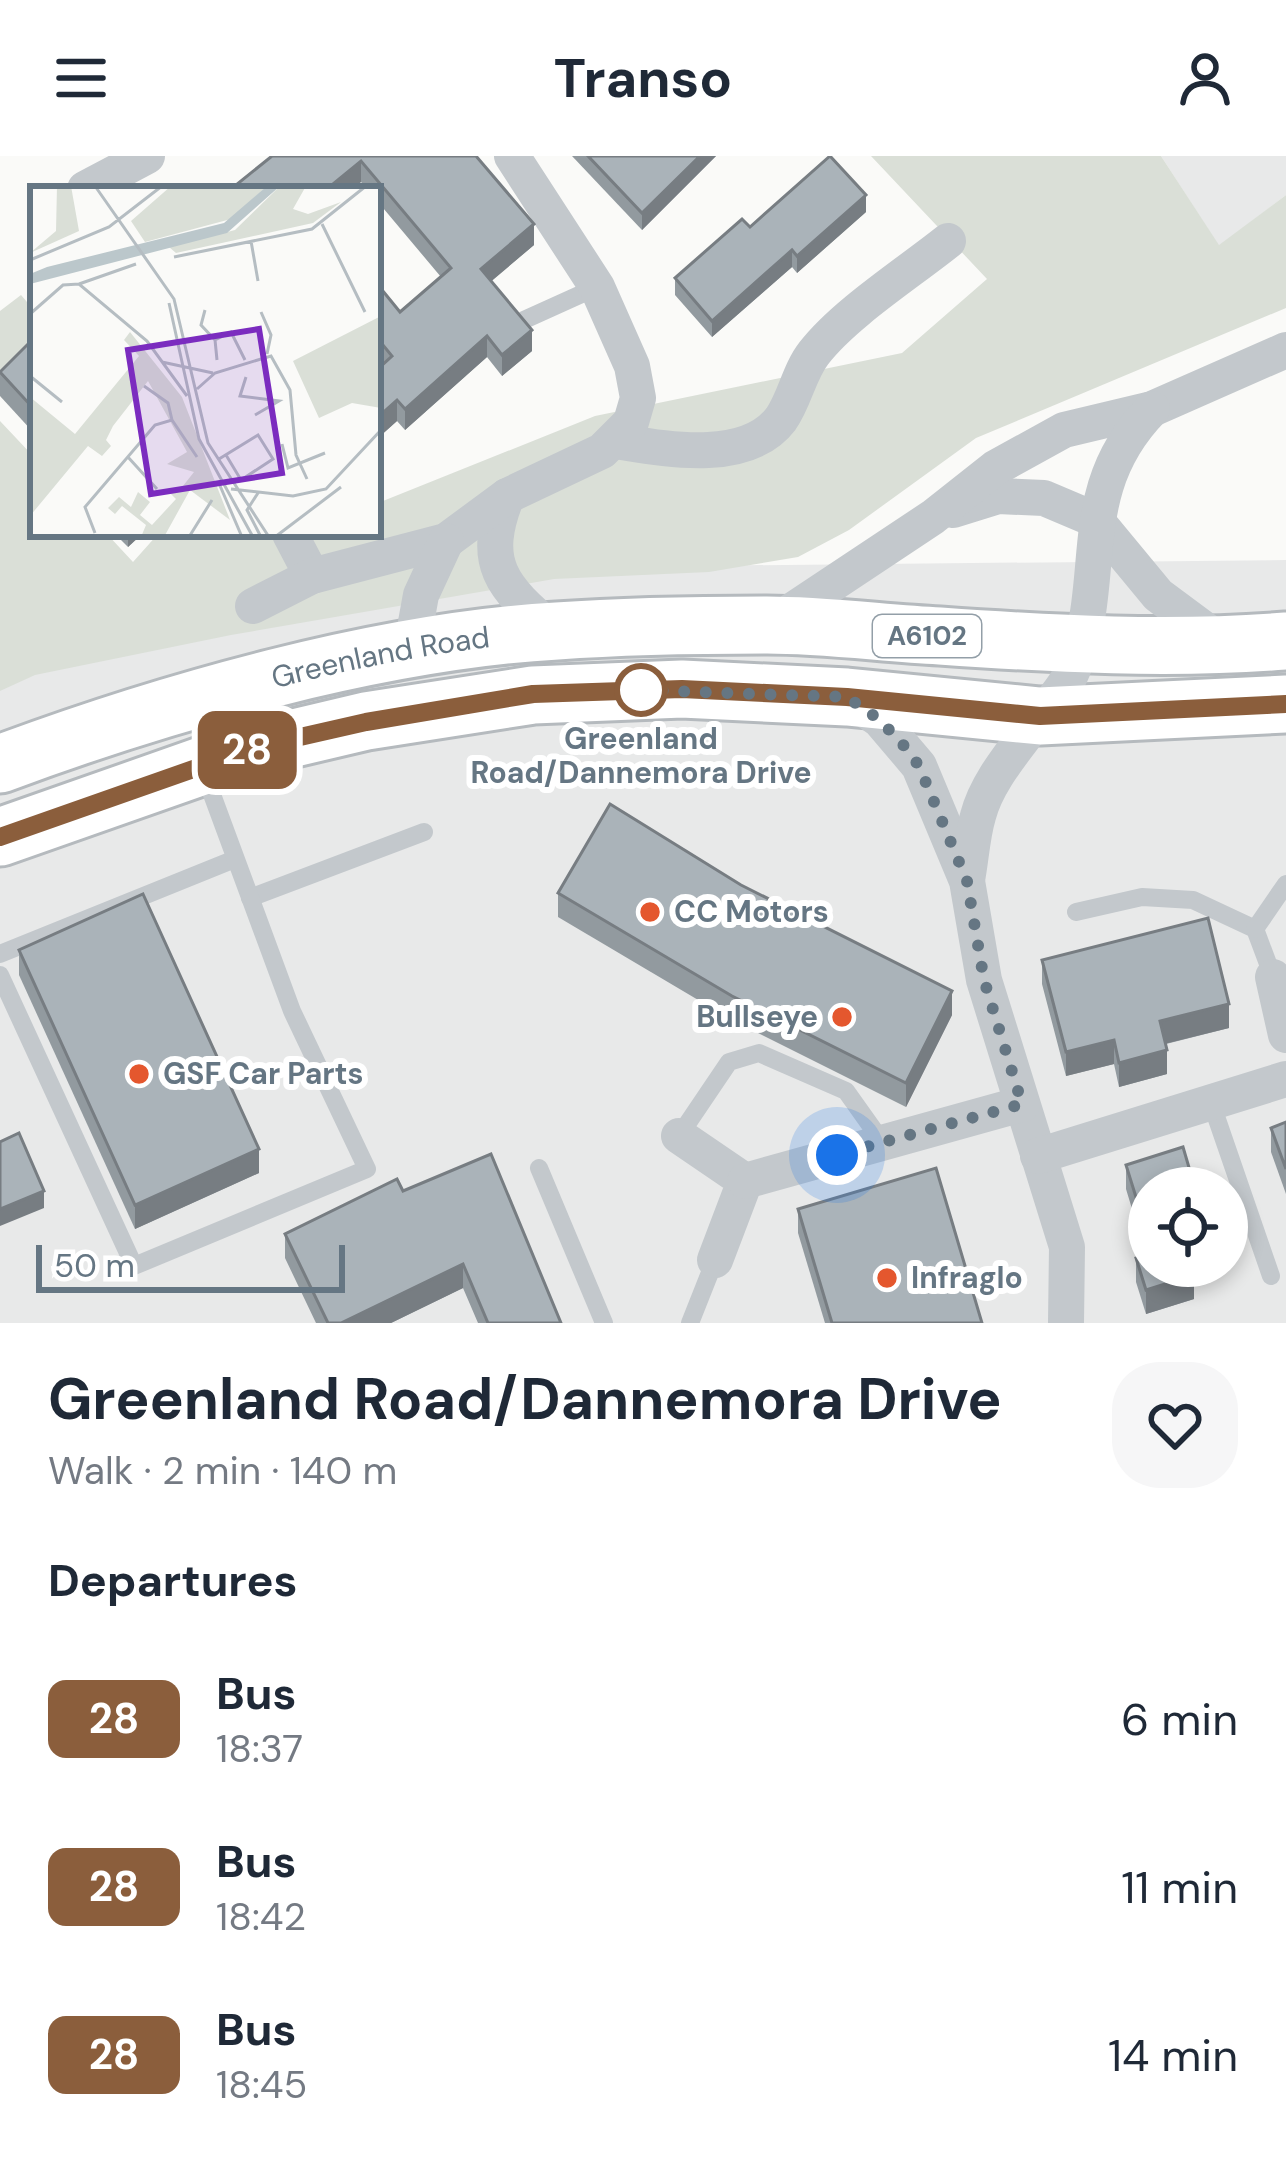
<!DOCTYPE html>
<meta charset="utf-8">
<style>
body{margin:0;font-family:"DM Sans",sans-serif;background:#f6f6f7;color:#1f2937;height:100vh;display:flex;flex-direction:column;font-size:45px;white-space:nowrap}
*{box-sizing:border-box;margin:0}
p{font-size:39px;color:#747a83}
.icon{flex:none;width:66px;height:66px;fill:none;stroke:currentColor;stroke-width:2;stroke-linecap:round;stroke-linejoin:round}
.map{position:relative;height:1167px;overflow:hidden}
.drawer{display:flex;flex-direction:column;background:#fff;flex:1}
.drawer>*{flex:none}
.badge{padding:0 24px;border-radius:18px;font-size:42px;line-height:78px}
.tools{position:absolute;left:1128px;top:1011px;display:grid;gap:24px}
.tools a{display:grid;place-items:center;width:120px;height:120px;border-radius:50%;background:#fff;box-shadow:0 6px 18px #0003;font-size:60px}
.scale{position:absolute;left:36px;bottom:30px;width:309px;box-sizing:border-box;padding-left:12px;border:6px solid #657683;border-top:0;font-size:33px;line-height:42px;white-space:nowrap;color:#657683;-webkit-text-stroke:9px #fff;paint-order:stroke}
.you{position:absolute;width:60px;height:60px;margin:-30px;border:9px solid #fff;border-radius:50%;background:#1a73e8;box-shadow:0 0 0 18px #1a73e833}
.map>.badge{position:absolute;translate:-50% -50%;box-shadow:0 0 0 6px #fff}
h2{padding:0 48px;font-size:45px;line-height:108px}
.round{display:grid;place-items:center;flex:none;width:126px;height:126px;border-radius:48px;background:#f6f6f7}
.overview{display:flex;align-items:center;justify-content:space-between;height:204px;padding:0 48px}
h1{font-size:57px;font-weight:700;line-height:90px}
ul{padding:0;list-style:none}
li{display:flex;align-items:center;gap:36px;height:168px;padding:0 48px}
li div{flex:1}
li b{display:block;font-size:45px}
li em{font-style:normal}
li .badge{min-width:132px;font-weight:700;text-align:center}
header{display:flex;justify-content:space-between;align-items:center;height:156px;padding:0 48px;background:#fff;font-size:54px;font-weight:700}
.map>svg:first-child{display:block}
.built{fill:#e8e9e9;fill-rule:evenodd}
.green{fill:#dadfd7}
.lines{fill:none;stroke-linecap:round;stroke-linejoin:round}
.primary-casing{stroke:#b5babe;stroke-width:63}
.service{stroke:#c3c8cc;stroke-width:18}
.minor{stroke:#c3c8cc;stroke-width:36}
.primary{stroke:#fff;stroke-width:57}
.wall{fill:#929a9f}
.shaded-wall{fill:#777d82}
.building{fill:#aab3b9;stroke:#777d82;stroke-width:3}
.line-casing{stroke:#fff;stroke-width:27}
.line{stroke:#8b5e3c;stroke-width:18}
.walk{stroke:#657683;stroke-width:12;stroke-dasharray:0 21.6}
.stop-dot{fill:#fff;stroke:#8b5e3c;stroke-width:6}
.poi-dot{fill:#e4572e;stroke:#fff;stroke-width:4.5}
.labels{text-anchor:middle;stroke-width:12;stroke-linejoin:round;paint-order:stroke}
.shield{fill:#fff;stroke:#939fa8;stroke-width:3}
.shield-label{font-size:27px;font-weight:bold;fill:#657683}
.street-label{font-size:30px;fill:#657683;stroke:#fff}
.stop-label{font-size:30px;font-weight:bold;fill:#657683;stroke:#fff}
.poi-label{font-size:30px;font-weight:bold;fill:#657683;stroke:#fff;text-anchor:start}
.inset-road{fill:none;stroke:#b5bdc2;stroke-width:3}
.view{fill:#7b2cbf;fill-opacity:0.15;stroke:#7b2cbf;stroke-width:6}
.inset-edge{fill:none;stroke:#657683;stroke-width:6}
</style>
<header><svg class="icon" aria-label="menu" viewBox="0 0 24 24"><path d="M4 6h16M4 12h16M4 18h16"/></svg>Transo<svg class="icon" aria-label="person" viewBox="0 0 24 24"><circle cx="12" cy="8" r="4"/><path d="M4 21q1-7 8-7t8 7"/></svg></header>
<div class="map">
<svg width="1286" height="1167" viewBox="0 0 1286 1167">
<rect width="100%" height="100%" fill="#fafaf8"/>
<g class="built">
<path d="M1161,0h125v39l-67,51z"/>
<path d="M1286,404v763h-1286v-641l104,-39 467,-76zM1149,1032h78v78h-78z"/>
</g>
<g class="green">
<path d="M871,0h290l58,89 67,-50v113l-310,130 -127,92 -51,27 -89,15 -155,7 -323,56 -196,40 -35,16v-270l33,35v78h74l26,28 25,-28h220v-31l217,-87 307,-63 85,-74z"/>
<path d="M21,139l12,14v47l-33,30v-75z"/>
</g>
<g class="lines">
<defs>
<g id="primary">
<path id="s1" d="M0,608c166,-62 380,-123 557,-133 70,-5 140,-6 210,-6 57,0 116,8 173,11 114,8 232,14 346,5"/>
<path d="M0,681l256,-90 110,-26 167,-26 149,-6 165,8 193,19 246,-12"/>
</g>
</defs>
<use href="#primary" class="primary-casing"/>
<g class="service">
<path d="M524,164l73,-33"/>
<path d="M250,742l174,-66"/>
<path d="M1076,756l66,-15 51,3 62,29 18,48"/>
<path d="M1255,773l31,-45"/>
<path d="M0,798l235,-95"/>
<path d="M0,819l134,291 233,-97 -75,-158 -89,-241"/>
<path d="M1211,946l60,174"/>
<path d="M679,980l50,-74 30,-9 87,38 37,52"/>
<path d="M539,1012l65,155"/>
<path d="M690,1167l25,-63"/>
</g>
<g class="minor">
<path d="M85,33l62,-33"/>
<path d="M616,285c49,8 130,24 165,-22 14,-20 18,-47 33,-66 30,-39 94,-80 134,-112"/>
<path d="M507,340c-27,67 -6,91 47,135"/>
<path d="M953,354l45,-14 46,2 52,22 62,75 66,49"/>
<path d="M290,378l22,42"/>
<path d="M253,450l59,-30 134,-35 61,-45 95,-45 29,-29 7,-24 -6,-32 -35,-79 -85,-131"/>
<path d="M775,466l158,-105 62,-49 69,-38 88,-21 134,-59"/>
<path d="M411,494l10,-55 25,-54"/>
<path d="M853,545l27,19 39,46 48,115 17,99 83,267 -1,76"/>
<path d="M967,724c4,-21 5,-44 11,-64 9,-35 37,-66 58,-95 12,-16 30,-33 37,-52 37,-92 -2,-177 79,-260"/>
<path d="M1273,821l13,58"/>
<path d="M679,980l66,45 -30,79"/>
<path d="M1038,1000l248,-77"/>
<path d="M745,1025l277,-77"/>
</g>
<use href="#primary" class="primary"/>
</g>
<g class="wall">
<path d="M272,0h204l58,89 -43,36 41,70 -30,25 -15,-19 -82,73 -8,-9 -19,17v-69l4,-4 -4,-5v-75l22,27 41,-35 -63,-75v-13h-11l-6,-7 -9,7h-121z"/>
<path d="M572,0h144l-74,74z"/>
<path d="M866,56l-69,61 -5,-6 -80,70 -37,-42v-17l75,-51z"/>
<path d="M33,183v93l-33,-36v-25z"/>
<path d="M115,378h27l-14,13z"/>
<path d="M558,737l394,122 -46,92 -174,-87 -174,-103z"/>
<path d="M19,794l240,223 -124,56 -116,-254z"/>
<path d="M1042,804l187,68 -63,16 1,30 -48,13 -5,-23 -48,12 -24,-92z"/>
<path d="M1286,966v72l-15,-42v-24z"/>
<path d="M1126,1009l23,23v78l45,33 -48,15 -10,-32v-24l10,-3 -20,-66z"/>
<path d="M403,1035l158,132h-83l-15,-35 -72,35h-75l-31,-65v-24z"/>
<path d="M798,1053l184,114h-157l-27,-90z"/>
</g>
<g class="shaded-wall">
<path d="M700,0h16l-74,74v-17z"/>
<path d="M361,5v21l-9,7h-25z"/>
<path d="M866,39v17l-69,61v-17z"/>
<path d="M534,68v21l-53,45v-21z"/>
<path d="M792,94v17l-80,70v-16z"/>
<path d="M532,174v21l-30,25v-21z"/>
<path d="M487,180v21l-82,73v-21z"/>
<path d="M397,244v21l-19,17v-21z"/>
<path d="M128,378h14l-14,13z"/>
<path d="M952,835v24l-46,92v-24z"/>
<path d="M1229,848v24l-69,17v-24z"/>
<path d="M1114,884v24l-48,12v-24z"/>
<path d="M1167,894v24l-48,13v-24z"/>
<path d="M259,993v24l-124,56v-24z"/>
<path d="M44,1035v17l-44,18v-17z"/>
<path d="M463,1108v24l-72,35h-50z"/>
<path d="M1194,1119v24l-48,15v-24z"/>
</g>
<g class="building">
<path d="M272,0h204l58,68 -53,45 51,61 -30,25 -15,-19 -82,73 -8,-9 -19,17v-48l14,-13 -14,-17v-54l22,27 51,-44 -90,-107 -34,28h-96z"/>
<path d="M588,0h112l-58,57z"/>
<path d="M830,0l36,39 -69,61 -5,-6 -80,71 -37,-43 67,-59 8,8z"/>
<path d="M33,183v69l-33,-36z"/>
<path d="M610,648l131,81 211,106 -46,92 -174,-87 -174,-103z"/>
<path d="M143,738l116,255 -124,56 -116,-255z"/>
<path d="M1208,762l21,86 -69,17 7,29 -48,13 -5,-23 -48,12 -24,-92z"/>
<path d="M1286,966v47l-15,-41z"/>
<path d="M19,977l25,58 -44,18v-67z"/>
<path d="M1183,991l12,41h-46v51l-23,-74z"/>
<path d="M491,998l70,169h-73l-25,-59 -122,59h-13l-43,-89 112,-55 6,12z"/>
<path d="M936,1012l46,155h-150l-34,-114z"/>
<path d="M1149,1098v12h43l2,9 -48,15 -10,-32z"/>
</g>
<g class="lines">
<defs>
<path id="line" d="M0,681l256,-90 110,-25 167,-28 149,-5 165,8 193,19 246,-12"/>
</defs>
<use href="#line" class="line-casing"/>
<use href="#line" class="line"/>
<path class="walk" d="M641,534l206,7 33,23 27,29 12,17 48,115 17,99 38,124 -185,51"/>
</g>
<circle class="stop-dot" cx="641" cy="534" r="24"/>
<g class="poi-dot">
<circle cx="650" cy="756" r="12"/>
<circle cx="842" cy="861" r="12"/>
<circle cx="139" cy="918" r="12"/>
<circle cx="887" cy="1122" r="12"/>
</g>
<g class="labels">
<rect class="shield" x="873" y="459" width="108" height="42" rx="9"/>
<g class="shield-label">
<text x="927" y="489">A6102</text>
</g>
<g class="street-label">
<text dy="10" stroke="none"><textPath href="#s1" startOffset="396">Greenland Road</textPath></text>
</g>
<g class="stop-label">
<text x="641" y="593">Greenland<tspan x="641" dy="34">Road/Dannemora Drive</tspan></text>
</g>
<g class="poi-label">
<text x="674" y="766">CC Motors</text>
<text x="818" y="871" text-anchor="end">Bullseye</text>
<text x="163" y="928">GSF Car Parts</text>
<text x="911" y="1132">Infraglo</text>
</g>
</g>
<g transform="translate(30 30)">
<rect width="351" height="351" fill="#fafaf8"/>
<path d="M27,0h14l8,45 -49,22 26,-22zM141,0h96l-36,33 -86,23 -14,-21zM250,0h26l-13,23 15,5 33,-12 -28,21 -137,30 -7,-6 66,-17zM351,130v92l-29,-5 -33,15 -26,-57zM100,146l52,65 48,123 -40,-30 -26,47h-23l5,-12 -24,-19 -7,8 -7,-6 11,-11 12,10 7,-15 12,10 -10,13 12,10 24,-26 -10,-10 13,2 15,-19 -27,-8 20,-12 -39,-71 -35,45 -7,14 5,6 -9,10 -14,-10 -58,70v-119l45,37 64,-78 -15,-16z" fill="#dadfd7"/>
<path d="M237,0h13l-53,47 -197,51v-10l17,-7 177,-44z" fill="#bbc7cb"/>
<path class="inset-road" d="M65,0l79,113 34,144 61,94M292,38l43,88M221,55l7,40M144,71l138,-28 54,-43M0,74l79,-33 53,-41M49,98l57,-20M139,117l30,136 54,98M175,124l-4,15 14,15M231,126l10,23 -4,19M0,128l33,-29 16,-1 68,57 40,55M187,174l-2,-20 16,-8 14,28M132,176l51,11M0,190l32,26M216,191l-6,19 39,5 -24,14M114,200l24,17 4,17M167,203l18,-16 56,-17 19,34 6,65 11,24M252,258l6,24 37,-15M97,270l30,33M189,273l39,-24 15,24 -32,21 -15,-25M188,295l24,56M201,303l62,7 33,-7 55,-59M228,307l-11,17 14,27M65,347l-10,-26 70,-82 17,-5 25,37M159,351l23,-37M245,351l66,-50"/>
<path class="view" d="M229,143l23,144 -131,21 -23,-144z"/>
<rect width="351" height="351" class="inset-edge"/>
</g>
</svg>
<div class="tools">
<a><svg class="icon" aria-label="locate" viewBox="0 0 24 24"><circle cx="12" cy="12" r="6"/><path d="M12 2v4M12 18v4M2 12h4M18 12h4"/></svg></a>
</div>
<div class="scale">50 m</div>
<div class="you" style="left:837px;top:999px"></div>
<b class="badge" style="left:247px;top:594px;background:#8b5e3c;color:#fff">28</b>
</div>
<section class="drawer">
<div class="overview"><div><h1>Greenland Road/Dannemora Drive</h1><p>Walk · 2 min · 140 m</p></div><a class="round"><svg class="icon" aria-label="heart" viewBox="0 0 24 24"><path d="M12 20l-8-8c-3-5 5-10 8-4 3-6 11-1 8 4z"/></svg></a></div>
<h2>Departures</h2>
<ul>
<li><span class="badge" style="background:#8b5e3c;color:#fff">28</span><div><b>Bus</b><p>18:37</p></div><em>6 min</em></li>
<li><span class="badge" style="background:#8b5e3c;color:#fff">28</span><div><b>Bus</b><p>18:42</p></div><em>11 min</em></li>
<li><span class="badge" style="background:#8b5e3c;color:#fff">28</span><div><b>Bus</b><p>18:45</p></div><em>14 min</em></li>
</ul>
</section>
